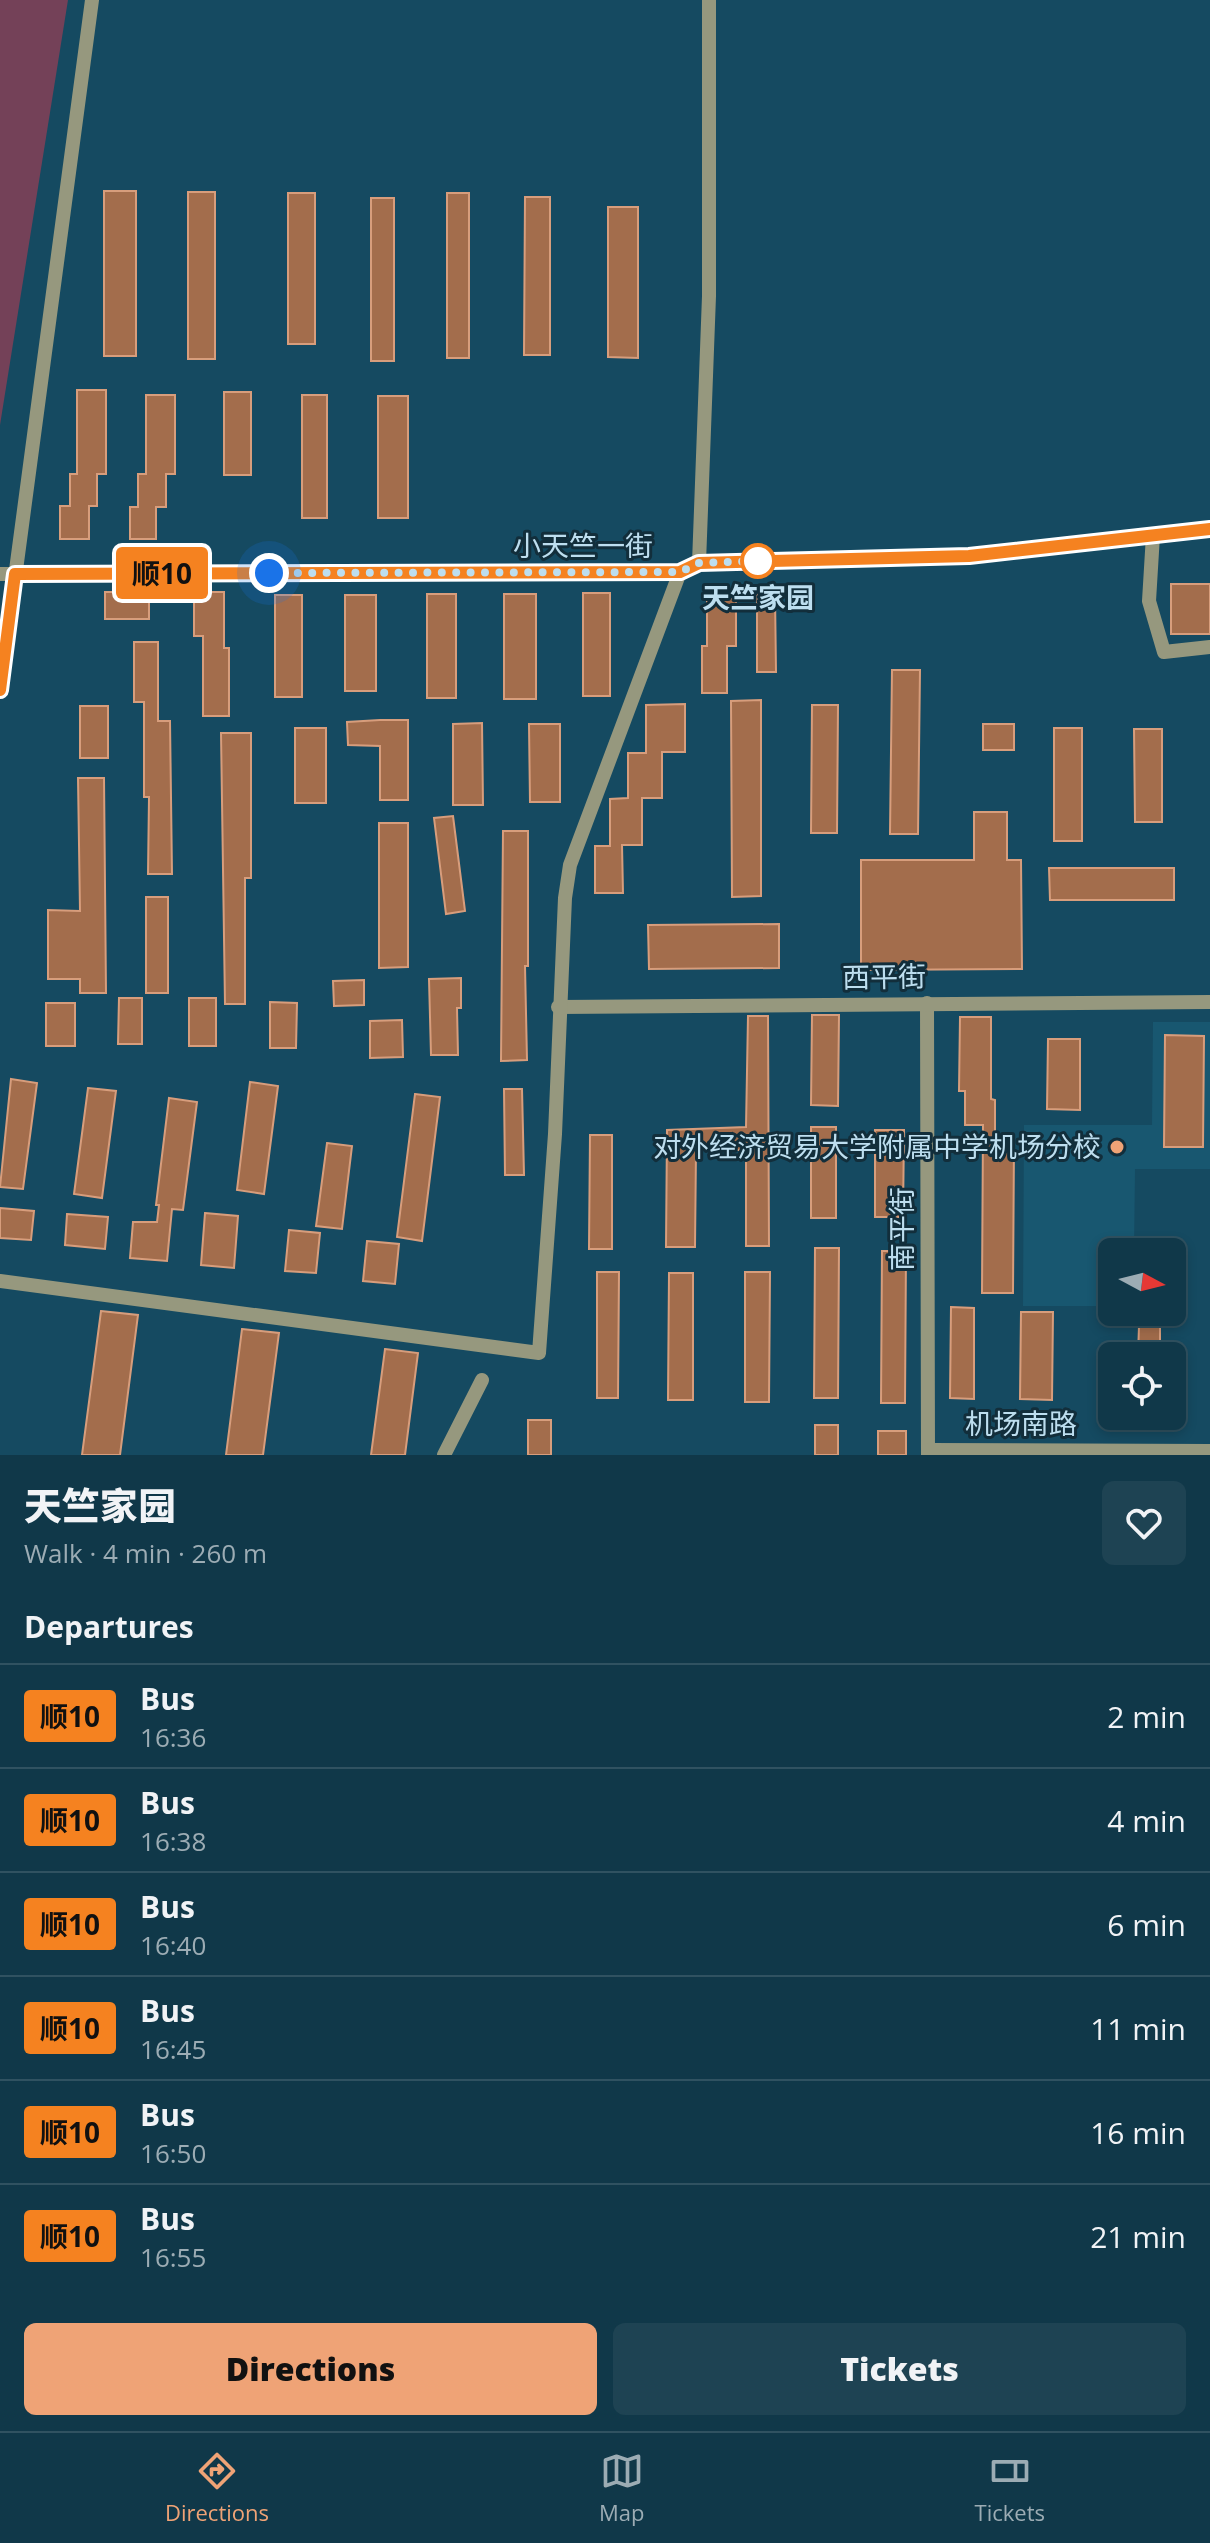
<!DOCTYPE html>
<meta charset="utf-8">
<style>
body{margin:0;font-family:"Open Sans","Noto Sans SC",sans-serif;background:#1e4353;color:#f1f3f6;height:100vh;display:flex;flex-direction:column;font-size:30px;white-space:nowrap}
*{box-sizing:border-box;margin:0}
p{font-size:26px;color:#9cacb4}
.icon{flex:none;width:44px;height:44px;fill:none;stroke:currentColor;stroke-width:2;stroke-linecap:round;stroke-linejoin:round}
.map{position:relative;height:1455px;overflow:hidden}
.drawer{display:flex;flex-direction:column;background:#103849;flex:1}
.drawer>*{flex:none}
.badge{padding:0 16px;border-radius:6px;font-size:28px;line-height:52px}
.needle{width:52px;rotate:97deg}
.buttons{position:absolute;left:1098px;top:1238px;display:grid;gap:16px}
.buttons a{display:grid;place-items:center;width:88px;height:88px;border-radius:12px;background:#103849;box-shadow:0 4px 12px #0003,0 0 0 2px #305261;font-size:40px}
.you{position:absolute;width:40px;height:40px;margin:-20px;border:6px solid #fff;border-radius:50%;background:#1a73e8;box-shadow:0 0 0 12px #1a73e833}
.map>.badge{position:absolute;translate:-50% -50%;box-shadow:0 0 0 4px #fff}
h2{padding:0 24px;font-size:30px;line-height:72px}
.round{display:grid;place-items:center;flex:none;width:84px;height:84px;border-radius:12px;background:#1e4353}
.head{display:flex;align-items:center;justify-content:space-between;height:136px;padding:0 24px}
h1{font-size:38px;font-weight:800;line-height:60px}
.action{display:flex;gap:16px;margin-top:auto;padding:16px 24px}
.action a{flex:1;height:92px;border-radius:12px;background:#efa376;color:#111;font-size:32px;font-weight:800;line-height:92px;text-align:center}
.action a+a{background:#1e4353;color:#f1f3f6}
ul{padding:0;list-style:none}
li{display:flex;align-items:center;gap:24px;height:104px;padding:0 24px;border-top:2px solid #305261}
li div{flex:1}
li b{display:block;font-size:30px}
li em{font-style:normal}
li .badge{min-width:88px;font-weight:700;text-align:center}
.tab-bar{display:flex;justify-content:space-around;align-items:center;height:112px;border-top:2px solid #305261;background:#103849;font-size:22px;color:#9cacb4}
.tab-bar a{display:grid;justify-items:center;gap:4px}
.tab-bar .current{color:#efa376}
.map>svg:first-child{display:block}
.built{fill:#185770}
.green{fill:#744158}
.building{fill:#a36d4c;stroke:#d79d7c;stroke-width:2}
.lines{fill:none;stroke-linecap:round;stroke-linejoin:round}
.minor{stroke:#96987e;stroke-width:14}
.line-casing{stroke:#fff;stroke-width:18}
.line{stroke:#f58220;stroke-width:12}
.walk{stroke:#bddeef;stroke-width:8;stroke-dasharray:0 14.4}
.stop-dot{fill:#fff;stroke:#f58220;stroke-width:4}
.poi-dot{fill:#efa376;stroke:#122e3b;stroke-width:3}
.labels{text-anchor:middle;stroke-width:6;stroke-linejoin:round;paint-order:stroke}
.street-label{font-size:28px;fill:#bddeef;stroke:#122e3b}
.stop-label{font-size:28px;font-weight:bold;fill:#bddeef;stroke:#122e3b}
.poi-label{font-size:28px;fill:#bddeef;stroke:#122e3b;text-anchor:end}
</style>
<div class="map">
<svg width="1210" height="1455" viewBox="0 0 1210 1455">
<rect width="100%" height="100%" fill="#154a61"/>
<path class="built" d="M1153,1022h57v147h-75l-1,83h-22v54h-89l1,-181h128z"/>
<path class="green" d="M0,0h68l-68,425z"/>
<g class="building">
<rect x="104" y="191" width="32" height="165"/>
<rect x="188" y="192" width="27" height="167"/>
<rect x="288" y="193" width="27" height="151"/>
<rect x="447" y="193" width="22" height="165"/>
<path d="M525,197h25v158h-26z"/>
<rect x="371" y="198" width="23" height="163"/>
<path d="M608,207h30v151l-30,-1z"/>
<path d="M77,390h29v84h-9v32h-8v33h-29v-33h10v-32h7z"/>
<rect x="224" y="392" width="27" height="83"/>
<path d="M146,395h29v79h-9v33h-10v32h-26v-32h8v-33h8z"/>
<rect x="302" y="395" width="25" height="123"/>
<rect x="378" y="396" width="30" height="122"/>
<rect x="1171" y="584" width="39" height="50"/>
<rect x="105" y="592" width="44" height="27"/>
<path d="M194,592h30v56h5v68h-26v-80h-9z"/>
<rect x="583" y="593" width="27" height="103"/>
<rect x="427" y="594" width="29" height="104"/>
<rect x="504" y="594" width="32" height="105"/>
<path d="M757,594h18l1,78h-19z"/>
<rect x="275" y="595" width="27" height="102"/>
<rect x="345" y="595" width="31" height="96"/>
<path d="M707,599h29v47h-9v47h-25v-47h5z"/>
<path d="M134,642h24v79h12l2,153h-24l1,-77h-5v-95h-10z"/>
<path d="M892,670h28l-2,164h-28z"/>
<path d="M761,700v196l-29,1 -1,-196z"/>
<path d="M685,704v48h-23v46h-20v47h-20l1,48h-28v-47h15v-47l18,-1v-45h18v-48z"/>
<path d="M812,705h26l-1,128h-26z"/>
<rect x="80" y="706" width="28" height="52"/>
<path d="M380,720h28v80h-28v-54l-32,-1 -1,-23z"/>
<path d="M482,723l1,82h-30v-81z"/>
<path d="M529,724h31v78h-30z"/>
<rect x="983" y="724" width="31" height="26"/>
<rect x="295" y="728" width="31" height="75"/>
<rect x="1054" y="728" width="28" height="113"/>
<path d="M1134,729h28v93h-27z"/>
<path d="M221,733h30v145h-6v126h-20z"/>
<path d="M78,778h26l2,215h-26v-14h-32v-69l32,1z"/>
<path d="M974,812h33v48h14l1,109 -161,1v-110h113z"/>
<path d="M453,816l12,95 -19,3 -12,-96z"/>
<path d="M379,823h29v144l-29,1z"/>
<path d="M503,831h25v135h-3l2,94 -26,1z"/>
<path d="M1049,868h125v32h-124z"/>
<rect x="146" y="897" width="22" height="96"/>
<path d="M779,924v44l-130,1 -1,-44z"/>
<path d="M461,978v30h-4l1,47h-27l-2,-76z"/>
<path d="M364,980v25l-30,1 -1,-25z"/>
<path d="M119,998h23v46h-24z"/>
<rect x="189" y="998" width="27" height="48"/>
<path d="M270,1002l27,1 -1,45h-26z"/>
<rect x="46" y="1003" width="29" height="43"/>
<path d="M812,1015h27l-1,91 -27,-1z"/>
<path d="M748,1016h20l1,230h-23v-96h-50l-1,97h-29l1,-117 79,-3z"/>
<path d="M960,1017h31v82l4,1v42h19l-1,151h-31l1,-168h-18v-34h-6z"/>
<path d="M402,1020l1,37 -33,1v-37z"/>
<path d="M1165,1035l39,1 -1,111h-39z"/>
<path d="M1048,1039h32v71l-33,-1z"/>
<path d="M11,1079l26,4 -14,106 -23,-2z"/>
<path d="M250,1082l28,4 -14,108 -27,-4z"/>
<path d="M88,1088l28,3 -14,107 -28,-4z"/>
<path d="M504,1089h18l2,86h-19z"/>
<path d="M415,1094l25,3 -18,144 -25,-4z"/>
<path d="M169,1098l28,4 -14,108 -11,-1 -5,52 -37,-3 3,-36h24l2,-17h-3z"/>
<rect x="811" y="1127" width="25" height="91"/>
<path d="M875,1130h29l-1,87h-28z"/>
<path d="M590,1135h22v114h-23z"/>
<path d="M327,1143l25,3 -10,83 -26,-3z"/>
<path d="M0,1208l34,3 -3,29 -31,-2z"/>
<path d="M205,1213l33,3 -4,52 -33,-3z"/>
<path d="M67,1214l41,3 -3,32 -40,-4z"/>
<path d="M289,1230l31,3 -4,40 -31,-2z"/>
<path d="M367,1241l32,3 -4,40 -32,-3z"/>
<path d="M815,1248h24l-1,150h-24z"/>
<path d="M882,1251h24l-1,152h-24z"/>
<path d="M597,1272h22l-1,126h-21z"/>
<path d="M745,1272h25l-1,130h-24z"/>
<path d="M669,1273h24v127h-25z"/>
<path d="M951,1307l23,1v91l-24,-1z"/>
<path d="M101,1311l37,4 -18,140h-38z"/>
<path d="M1021,1312h32l-1,88 -32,-1z"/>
<path d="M1139,1326h21v30h-22z"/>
<path d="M242,1329l37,4 -16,122h-37z"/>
<path d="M385,1349l33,4 -13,102h-34z"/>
<rect x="528" y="1420" width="23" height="35"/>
<rect x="815" y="1425" width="23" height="30"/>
<rect x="878" y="1431" width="28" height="24"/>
</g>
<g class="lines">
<g class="minor">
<path d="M1153,535l-4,66 15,51 46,-5"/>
<path d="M699,563l10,-267v-296"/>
<path d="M0,574l680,-2 19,-9 270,-7 241,-27"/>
<path d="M0,690l92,-690"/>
<path d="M927,1003l1,452"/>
<path d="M558,1007l652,-5"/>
<path d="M0,1281l539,72 16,-219 10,-236 5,-33 110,-293"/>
<path d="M928,1450l282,1"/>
<path d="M444,1455l38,-75"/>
</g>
</g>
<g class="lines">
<defs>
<path id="line" d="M0,690l15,-116 665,-2 19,-9 270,-7 241,-27"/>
</defs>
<use href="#line" class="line-casing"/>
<use href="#line" class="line"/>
<path class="walk" d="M269,573l411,-1 19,-9 61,-2h-2"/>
</g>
<circle class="stop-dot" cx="758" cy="561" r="16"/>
<circle class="poi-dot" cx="1117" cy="1147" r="8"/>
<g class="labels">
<g class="street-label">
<text x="583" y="556">小天竺一街</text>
<text transform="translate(884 977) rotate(-1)" y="10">西平街</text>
<text transform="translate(902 1229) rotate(-90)" y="10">南平街</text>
<text x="1021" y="1434">机场南路</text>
</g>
<g class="stop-label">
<text x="758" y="608">天竺家园</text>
</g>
<g class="poi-label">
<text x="1101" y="1157">对外经济贸易大学附属中学机场分校</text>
</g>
</g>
</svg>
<div class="buttons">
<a><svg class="needle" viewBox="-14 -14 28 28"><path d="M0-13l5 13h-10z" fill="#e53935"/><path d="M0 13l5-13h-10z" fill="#9cacb4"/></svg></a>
<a><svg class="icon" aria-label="locate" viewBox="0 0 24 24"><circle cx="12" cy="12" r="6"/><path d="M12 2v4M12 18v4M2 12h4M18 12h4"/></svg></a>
</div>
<div class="you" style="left:269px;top:573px"></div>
<b class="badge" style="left:162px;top:573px;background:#f58220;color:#111">顺10</b>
</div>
<section class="drawer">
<div class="head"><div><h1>天竺家园</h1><p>Walk · 4 min · 260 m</p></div><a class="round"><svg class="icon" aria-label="heart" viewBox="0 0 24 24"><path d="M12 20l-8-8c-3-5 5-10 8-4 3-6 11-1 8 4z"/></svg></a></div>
<h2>Departures</h2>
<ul>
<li><span class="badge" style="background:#f58220;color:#111">顺10</span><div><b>Bus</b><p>16:36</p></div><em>2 min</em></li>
<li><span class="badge" style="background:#f58220;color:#111">顺10</span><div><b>Bus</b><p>16:38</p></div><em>4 min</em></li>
<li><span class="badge" style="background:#f58220;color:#111">顺10</span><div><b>Bus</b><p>16:40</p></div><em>6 min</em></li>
<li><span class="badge" style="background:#f58220;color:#111">顺10</span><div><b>Bus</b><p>16:45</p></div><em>11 min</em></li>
<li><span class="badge" style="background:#f58220;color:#111">顺10</span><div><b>Bus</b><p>16:50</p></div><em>16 min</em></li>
<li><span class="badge" style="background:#f58220;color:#111">顺10</span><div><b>Bus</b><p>16:55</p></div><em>21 min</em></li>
</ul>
<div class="action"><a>Directions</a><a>Tickets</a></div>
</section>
<nav class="tab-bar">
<a class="current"><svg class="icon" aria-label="directions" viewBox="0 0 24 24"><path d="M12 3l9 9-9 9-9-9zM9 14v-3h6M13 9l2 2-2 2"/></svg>Directions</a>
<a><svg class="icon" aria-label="map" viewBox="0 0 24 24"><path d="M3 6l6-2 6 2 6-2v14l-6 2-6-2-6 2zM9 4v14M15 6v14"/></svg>Map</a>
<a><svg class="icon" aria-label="tickets" viewBox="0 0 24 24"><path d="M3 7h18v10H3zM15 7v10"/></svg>Tickets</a>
</nav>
